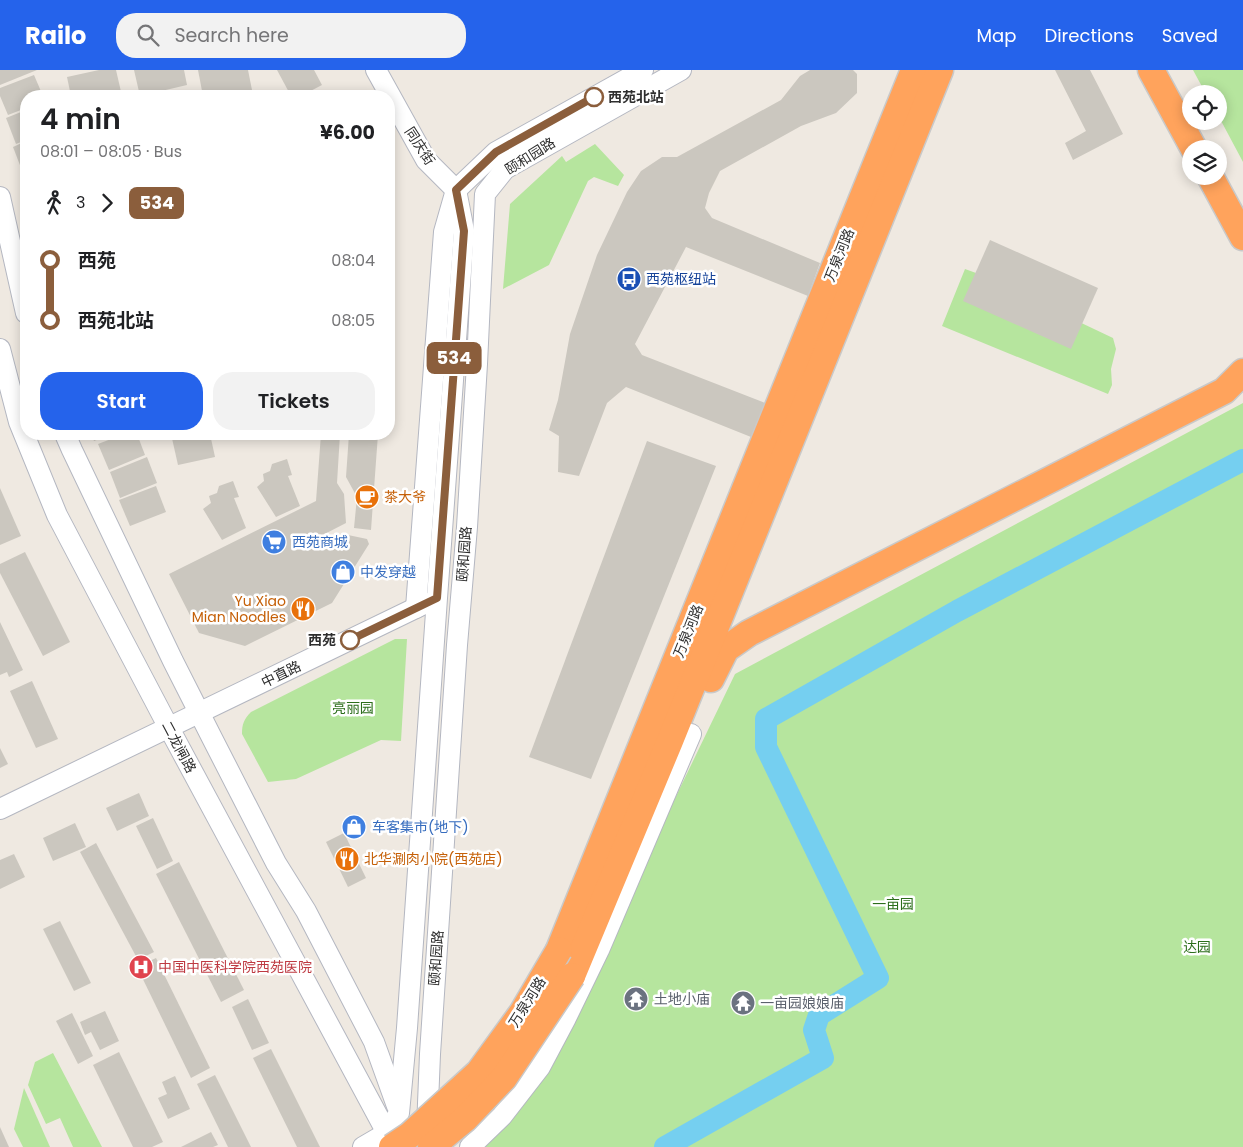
<!DOCTYPE html>
<meta charset="utf-8">
<style>
body{margin:0;font-family:Poppins,"Noto Sans SC",sans-serif;background:#f2f2f2;color:#202124;height:100vh;display:flex;flex-direction:column;font-size:19px;white-space:nowrap}
*{box-sizing:border-box;margin:0}
p{font-size:16px;color:#757577}
.icon{flex:none;width:28px;height:28px;fill:none;stroke:currentColor;stroke-width:2;stroke-linecap:round;stroke-linejoin:round}
.map{position:relative;flex:1;overflow:hidden}
.drawer{position:absolute;left:20px;top:20px;width:375px;height:350px;display:flex;flex-direction:column;background:#fff;border-radius:20px;box-shadow:0 2px 12px #0003}
.drawer>*{flex:none}
.badge{padding:0 10px;border-radius:8px;font-size:18px;line-height:32px}
.tools{position:absolute;left:1182px;top:15px;display:grid;gap:10px}
.tools a{display:grid;place-items:center;width:45px;height:45px;border-radius:50%;background:#fff;box-shadow:0 2px 12px #0003;font-size:25px}
.map>.badge{position:absolute;translate:-50% -50%;box-shadow:0 0 0 2px #fff}
.legs{display:flex;align-items:center;gap:8px;height:55px;padding:0 20px;font-size:16px}
.legs p{margin-inline-start:auto}
.overview{display:flex;align-items:center;justify-content:space-between;height:85px;padding:0 20px}
h1{font-size:28px;font-weight:600;line-height:38px}
.cta{display:flex;gap:10px;margin-top:auto;padding:10px 20px}
.cta a{flex:1;height:58px;border-radius:20px;background:#2563eb;color:#fff;font-size:20px;font-weight:600;line-height:58px;text-align:center}
.cta a+a{background:#f2f2f2;color:#202124}
ul{padding:0 20px;list-style:none}
li{display:flex;align-items:center;gap:18px;height:60px;font-size:19px}
li i{display:grid;place-items:center;width:8px;height:100%;margin:0 6px;background:currentColor}
li i::after{content:'';width:12px;height:12px;margin:-6px;border:4px solid;border-radius:50%;background:#fff}
li p{margin-inline-start:auto}
li:first-child i{background:linear-gradient(#0000 50%,currentColor 0)}
li:last-child i{background:linear-gradient(currentColor 50%,#0000 0)}
header{display:flex;align-items:center;gap:30px;box-sizing:border-box;height:70px;padding:0 25px;background:#2563eb;color:#fff}
header strong{font-size:24px}
nav{display:flex;gap:28px;margin-inline-start:auto;font-size:18px}
.search{width:350px;height:45px;background:#f2f2f2;display:flex;align-items:center;gap:12px;box-sizing:border-box;padding:0 18px;border-radius:20px;color:#757577;font-size:19px}
.map>svg:first-child{display:block}
.green{fill:#b6e59e}
.lines{fill:none;stroke-linecap:round;stroke-linejoin:round}
.river{stroke:#75cff0;stroke-width:22}
.building{fill:#cbc7bf}
.secondary-casing{stroke:#b4b7c1;stroke-width:22}
.highway-casing{stroke:#c9c9c9;stroke-width:29}
.secondary{stroke:#fff;stroke-width:20}
.highway{stroke:#ffa35c;stroke-width:26}
.highway-bridge-casing{stroke:#c9c9c9;stroke-width:29;stroke-linecap:butt}
.highway-bridge{stroke:#ffa35c;stroke-width:26}
.line-1-casing{stroke:#fff;stroke-width:11}
.line-1{stroke:#8b5e3c;stroke-width:8}
.stop-1-dot{fill:#fff;stroke:#8b5e3c;stroke-width:2.5}
.labels{text-anchor:middle;stroke-width:5;stroke-linejoin:round;paint-order:stroke}
.stop-label{font-size:14px;font-weight:bold;fill:#2e2e2e;stroke:#fff;text-anchor:start}
.street-label{font-size:14px;fill:#2e2e2e;stroke:#fff}
.transit-label{font-size:14px;fill:#164399;stroke:#fff;text-anchor:start}
.food-label{font-size:14px;fill:#c56008;stroke:#fff;text-anchor:start}
.shop-label{font-size:14px;fill:#366cbe;stroke:#fff;text-anchor:start}
.park-label{font-size:14px;fill:#2c6e1b;stroke:#fff}
.health-label{font-size:14px;fill:#be3a42;stroke:#fff;text-anchor:start}
.worship-label{font-size:14px;fill:#5b616d;stroke:#fff;text-anchor:start}
</style>
<header>
<strong>Railo</strong>
<div class="search"><svg class="icon" aria-label="search" viewBox="0 0 24 24"><circle cx="10" cy="10" r="6"/><path d="M15 15l6 6"/></svg>Search here</div>
<nav><a>Map</a><a>Directions</a><a>Saved</a></nav>
</header>
<div class="map">
<svg width="1243" height="1077" viewBox="0 0 1243 1077">
<rect width="100%" height="100%" fill="#efe9e1"/>
<g class="green">
<path d="M1193,0h50v92l-24,-45v-23h-13z"/>
<path d="M595,74l29,31 -6,11 -24,-9 -6,4 -39,84 -46,24 7,-85 52,-48 4,6z"/>
<path d="M965,199l11,4 137,65 3,11 -5,20 1,16 -4,9 -166,-68z"/>
<path d="M1243,333v744h-765l63,-71 194,-402z"/>
<path d="M395,569h12l-6,102 -20,-1 -85,39 -28,3 -26,-48c0,-10 2,-15 9,-22z"/>
<path d="M53,983l49,94h-29l-13,-29 -14,6 -18,-39 7,-23z"/>
<path d="M24,1018l26,59h-27l-9,-18z"/>
</g>
<g class="lines">
<path class="river" d="M665,1077l158,-89 -9,-28 5,-15 59,-37 -112,-231v-28l191,-108 286,-151"/>
</g>
<g class="building">
<path d="M0,0h37l-37,15z"/>
<path d="M99,0h17l6,26h-51l-4,-19z"/>
<path d="M134,0h50l3,15 -47,11z"/>
<path d="M198,0h50l4,20 -29,6h-20z"/>
<path d="M277,0h37l8,15 -21,11h-10z"/>
<path d="M810,0h43l4,4v19l-21,20 -35,13 -81,45 -11,22 -4,15 7,10 108,45 -12,33 -122,-49 -51,97 7,11 123,48 -14,34 -125,-50 -19,16 -28,73 -21,-4 1,-36 -10,-6 9,-30 12,-66 27,-79 30,-63 14,-21 21,-14h15l104,-57 19,-24z"/>
<path d="M1055,0h35l33,64 -50,26 -8,-17 21,-12z"/>
<path d="M34,5l9,21h-17v12l-18,7 -8,-19v-8z"/>
<path d="M191,20l1,6h-27v-1z"/>
<path d="M26,40v30l-10,4 -10,-26z"/>
<path d="M26,71v30l-3,2 -10,-26z"/>
<path d="M990,170l108,48 -27,61 -108,-48z"/>
<path d="M91,364h21l-18,7z"/>
<path d="M124,364h13l8,21 -36,15 -11,-26z"/>
<path d="M171,364h39l5,23 -37,8z"/>
<path d="M321,364h19l-3,49 7,11 2,29 -33,17 5,10 30,-15 19,4 2,5 -37,59 -87,43 -46,-13 -30,-59 147,-73z"/>
<path d="M349,364h29l-7,96 -17,-2 3,-31 -11,-20z"/>
<path d="M647,371l69,25 -125,313 -62,-22z"/>
<path d="M147,387l10,26 -37,15 -10,-26z"/>
<path d="M287,389l5,16 -4,1 12,30 -24,11 -19,-30 7,-6 -1,-7 7,-3 2,-7z"/>
<path d="M233,411l6,16 -5,1 12,30 -24,12 -19,-31 8,-6 -2,-7 8,-3 2,-7z"/>
<path d="M156,416l10,26 -36,14 -11,-26z"/>
<path d="M0,418l21,48 -21,9z"/>
<path d="M25,482l45,90 -27,14 -43,-83v-9z"/>
<path d="M0,552l23,48 -14,7 -2,-5 -7,3z"/>
<path d="M32,611l26,58 -22,9 -26,-57z"/>
<path d="M0,678l8,16 -8,4z"/>
<path d="M139,723l10,23 -32,15 -11,-23z"/>
<path d="M153,748l20,43 -16,8 -21,-43z"/>
<path d="M75,753l11,24 -33,14 -10,-23z"/>
<path d="M344,763l22,45 -18,9 -22,-45z"/>
<path d="M96,773l58,109 -16,8 -58,-108z"/>
<path d="M14,784l11,23 -25,12v-29z"/>
<path d="M179,792l65,128 -23,12 -65,-128z"/>
<path d="M60,851l31,62 -17,8 -31,-62z"/>
<path d="M156,888l54,110 -19,10 -54,-111z"/>
<path d="M248,929l21,44 -17,7 -20,-43z"/>
<path d="M105,941l14,30 -19,9 -9,-18 -6,3 -5,-13z"/>
<path d="M72,943l21,43 -15,8 -22,-43z"/>
<path d="M271,979l49,98h-23l-44,-89z"/>
<path d="M119,982l44,90 -11,5h-19l-40,-82z"/>
<path d="M215,1005l36,72h-23l-31,-63z"/>
<path d="M175,1006l15,33 -22,10 -10,-21 9,-4 -5,-12z"/>
<path d="M0,1057l9,20h-9z"/>
<path d="M211,1062l7,13 -5,2h-32z"/>
</g>
<g class="lines">
<defs>
<g id="secondary">
<path d="M376,0l50,90 30,30"/>
<path d="M0,127l26,116"/>
<path d="M0,279l19,73 38,93 112,213 218,405 7,9"/>
<path d="M65,364l7,16 101,211 38,75 65,127 30,48 68,131 23,64"/>
<path d="M416,538l28,-376 12,-42 40,-38 147,-82"/>
<path d="M0,739l426,-206"/>
<path d="M427,1058l3,-74 27,-409 10,-118 10,-163 8,-170 20,-25 176,-99"/>
<path d="M363,1077l24,-14 12,-20 8,-85 30,-430 27,-367 -8,-41"/>
<path d="M470,1077l32,-31 38,-49 26,-49 33,-68 92,-216"/>
</g>
<g id="highway">
<path d="M1151,0l43,79"/>
<path d="M1210,106l33,61"/>
<path d="M711,609l15,-30 23,-16 475,-242 19,-19"/>
<path d="M559,880l355,-880"/>
<path d="M572,906l98,-235 270,-671"/>
</g>
</defs>
<use href="#secondary" class="secondary-casing"/>
<use href="#highway" class="highway-casing"/>
<use href="#secondary" class="secondary"/>
<use href="#highway" class="highway"/>
<defs>
<g id="highway-bridge">
<path d="M392,1077l18,-12 69,-63 43,-59 37,-63"/>
<path d="M431,1077l34,-28 39,-41 68,-102"/>
</g>
</defs>
<use href="#highway-bridge" class="highway-bridge-casing"/>
<use href="#highway-bridge" class="highway-bridge"/>
</g>
<g class="lines">
<defs>
<path id="line-1" d="M350,570l87,-42 27,-367 -8,-41 40,-38 98,-55"/>
</defs>
<use href="#line-1" class="line-1-casing"/>
<use href="#line-1" class="line-1"/>
</g>
<defs>
<symbol id="bus-disc" viewBox="-11 -11 22 22"><circle r="9.5" fill="#1a4fb4" stroke="#fff"/><path d="M-5-6H5V4H4V6H2V4H-2V6H-4V4H-5ZM-3.5-4V0h7V-4ZM-3.5 1.2v1.5H-2V1.2ZM2 1.2v1.5H3.5V1.2Z" fill="#fff"/></symbol>
<symbol id="cafe-disc" viewBox="-11 -11 22 22"><circle r="9.5" fill="#e8710a" stroke="#fff"/><path d="M-5.5-4.5H6V0H3Q3 3.5 0 3.5H-2.5Q-5.5 3.5-5.5 0ZM3-3.2v2h1.7v-2ZM-6 4.5H4V6H-6Z" fill="#fff"/></symbol>
<symbol id="supermarket-disc" viewBox="-11 -11 22 22"><circle r="9.5" fill="#3f7fe0" stroke="#fff"/><path d="M-6-5.5h2.5l.6 2H6L4.5 2H-2.5L-4.4-4H-6ZM-1.5 3.2a1.3 1.3 0 1 0 .1 0ZM3 3.2a1.3 1.3 0 1 0 .1 0Z" fill="#fff"/></symbol>
<symbol id="shop-disc" viewBox="-11 -11 22 22"><circle r="9.5" fill="#3f7fe0" stroke="#fff"/><path d="M-5-2.5h2.3a2.7 3.5 0 0 1 5.4 0H5L5.5 6h-11ZM-1.5-2.5h3a1.5 2.3 0 0 0-3 0Z" fill="#fff"/></symbol>
<symbol id="restaurant-disc" viewBox="-11 -11 22 22"><circle r="9.5" fill="#e8710a" stroke="#fff"/><path d="M-5-6h1v4h1v-4h1v4h1v-4h1v5L-1.5 .5V6h-2V.5L-5-1ZM5-6V6H3V1.5H1.5Q1.5-4 5-6Z" fill="#fff"/></symbol>
<symbol id="hospital-disc" viewBox="-11 -11 22 22"><circle r="9.5" fill="#e0444e" stroke="#fff"/><path d="M-5-5h3v3.5h4V-5h3V5h-3V1.5h-4V5h-3Z" fill="#fff"/></symbol>
<symbol id="temple-disc" viewBox="-11 -11 22 22"><circle r="9.5" fill="#6b7280" stroke="#fff"/><path d="M0-6L5-2H3V0L6.5 2.5H4V6H1.5V3h-3V6H-4V2.5H-6.5L-3 0V-2H-5Z" fill="#fff"/></symbol>
</defs>
<g fill-rule="evenodd">
<use href="#bus-disc" x="615" y="195" width="28" height="28"/>
<use href="#cafe-disc" x="353" y="413" width="28" height="28"/>
<use href="#supermarket-disc" x="260" y="458" width="28" height="28"/>
<use href="#shop-disc" x="329" y="488" width="28" height="28"/>
<use href="#restaurant-disc" x="289" y="525" width="28" height="28"/>
<use href="#shop-disc" x="340" y="743" width="28" height="28"/>
<use href="#restaurant-disc" x="333" y="775" width="28" height="28"/>
<use href="#hospital-disc" x="127" y="883" width="28" height="28"/>
<use href="#temple-disc" x="622" y="915" width="28" height="28"/>
<use href="#temple-disc" x="729" y="919" width="28" height="28"/>
</g>
<g class="stop-1-dot">
<circle cx="594" cy="27" r="9"/>
<circle cx="350" cy="570" r="9"/>
</g>
<g class="labels">
<g class="stop-label">
<text x="608" y="32">西苑北站</text>
<text x="336" y="575" text-anchor="end">西苑</text>
</g>
<g class="street-label">
<text transform="translate(420 76) rotate(57)" y="5">同庆街</text>
<text transform="translate(530 86) rotate(-32)" y="5">颐和园路</text>
<text transform="translate(839 185) rotate(-68)" y="5">万泉河路</text>
<text transform="translate(464 484) rotate(-86)" y="5">颐和园路</text>
<text transform="translate(688 561) rotate(-68)" y="5">万泉河路</text>
<text transform="translate(281 604) rotate(-26)" y="5">中直路</text>
<text transform="translate(179 677) rotate(62)" y="5">二龙闸路</text>
<text transform="translate(436 888) rotate(-86)" y="5">颐和园路</text>
<text transform="translate(527 932) rotate(-58)" y="5">万泉河路</text>
</g>
<g class="transit-label">
<text x="646" y="214">西苑枢纽站</text>
</g>
<g class="food-label">
<text x="384" y="432">茶大爷</text>
<text x="286" y="536" text-anchor="end">Yu Xiao<tspan x="286" dy="16">Mian Noodles</tspan></text>
<text x="364" y="794">北华涮肉小院(西苑店)</text>
</g>
<g class="shop-label">
<text x="292" y="477">西苑商城</text>
<text x="360" y="507">中发穿越</text>
<text x="372" y="762">车客集市(地下)</text>
</g>
<g class="park-label">
<text x="353" y="643">亮丽园</text>
<text x="893" y="839">一亩园</text>
<text x="1197" y="882">达园</text>
</g>
<g class="health-label">
<text x="158" y="902">中国中医科学院西苑医院</text>
</g>
<g class="worship-label">
<text x="654" y="934">土地小庙</text>
<text x="760" y="938">一亩园娘娘庙</text>
</g>
</g>
</svg>
<div class="tools">
<a><svg class="icon" aria-label="locate" viewBox="0 0 24 24"><circle cx="12" cy="12" r="6"/><path d="M12 2v4M12 18v4M2 12h4M18 12h4"/></svg></a>
<a><svg class="icon" aria-label="layers" viewBox="0 0 24 24"><path d="M12 4l9 5-9 5-9-5zM3 14l9 5 9-5"/></svg></a>
</div>
<b class="badge" style="left:454px;top:288px;background:#8b5e3c;color:#fff">534</b>
<section class="drawer">
<div class="overview"><div><h1>4 min</h1><p>08:01 – 08:05 · Bus</p></div><b>¥6.00</b></div>
<div class="legs"><svg class="icon" aria-label="walk" viewBox="0 0 24 24"><circle cx="13" cy="4" r="2"/><path d="M13 8l-2 6 4 7M11 14l-3 7M7 12l3-4h3l4 4"/></svg>3<svg class="icon" aria-label="forward" viewBox="0 0 24 24"><path d="M9 5l7 7-7 7"/></svg><b class="badge" style="background:#8b5e3c;color:#fff">534</b></div>
<ul>
<li><i style="color:#8b5e3c"></i><b>西苑</b><p>08:04</p></li>
<li><i style="color:#8b5e3c"></i><b>西苑北站</b><p>08:05</p></li>
</ul>
<div class="cta"><a>Start</a><a>Tickets</a></div>
</section>
</div>
